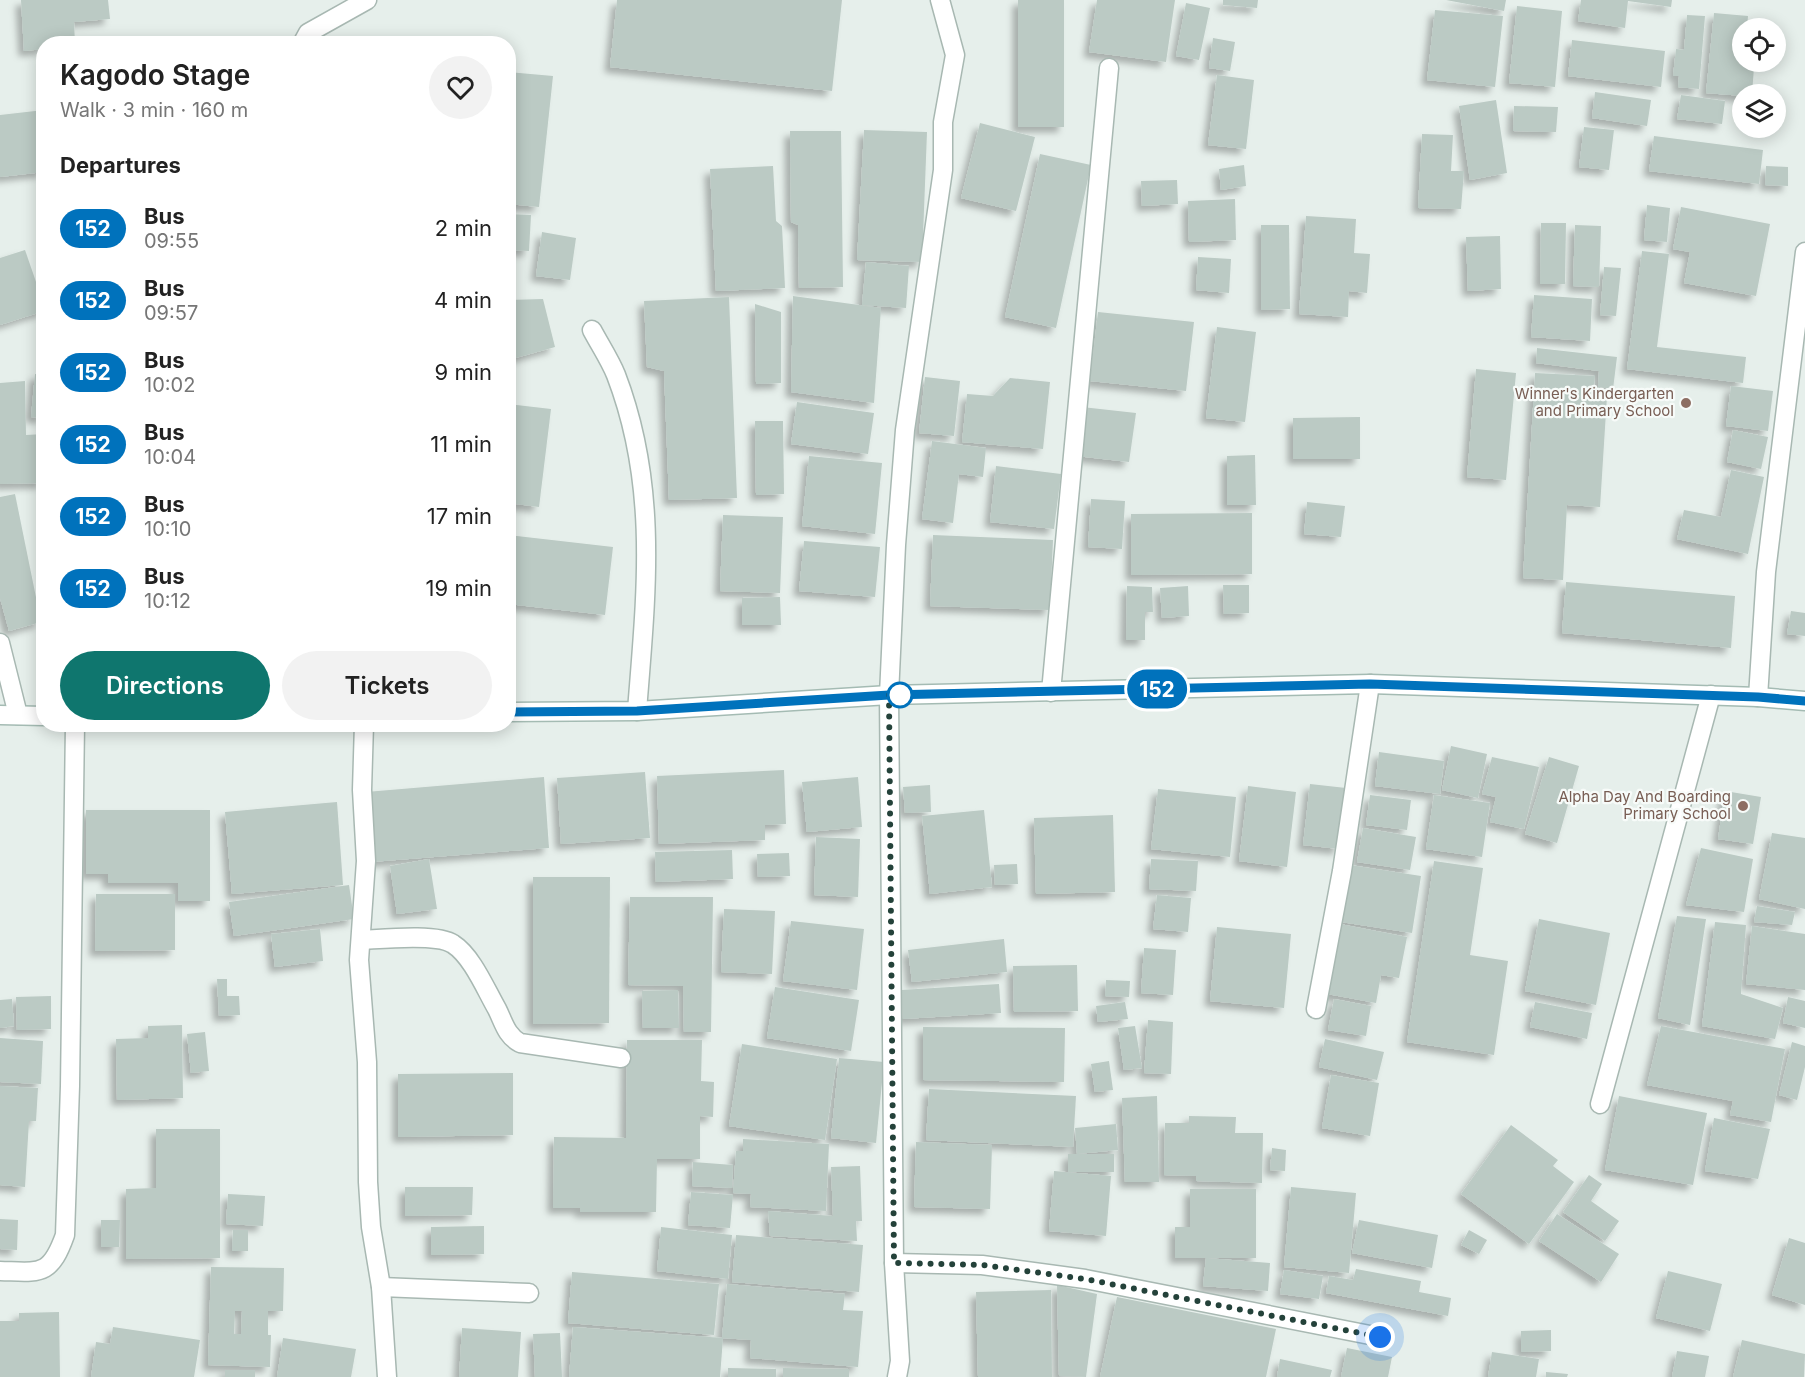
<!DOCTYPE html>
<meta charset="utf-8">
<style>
body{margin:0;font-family:Inter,sans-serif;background:#f2f2f2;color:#222;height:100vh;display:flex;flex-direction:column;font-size:22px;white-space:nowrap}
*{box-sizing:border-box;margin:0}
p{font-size:20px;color:#767676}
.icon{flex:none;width:33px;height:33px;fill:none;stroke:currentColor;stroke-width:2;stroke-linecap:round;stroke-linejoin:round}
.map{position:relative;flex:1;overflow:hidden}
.side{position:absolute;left:36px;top:36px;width:480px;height:696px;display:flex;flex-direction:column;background:#fff;border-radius:24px;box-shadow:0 3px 15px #0003}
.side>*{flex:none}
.badge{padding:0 12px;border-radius:20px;font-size:21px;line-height:39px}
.buttons{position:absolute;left:1732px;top:18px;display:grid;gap:12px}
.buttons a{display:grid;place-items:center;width:54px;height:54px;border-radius:50%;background:#fff;box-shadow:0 3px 15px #0003;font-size:30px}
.you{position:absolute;width:30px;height:30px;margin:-15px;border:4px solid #fff;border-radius:50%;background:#1a73e8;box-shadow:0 0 0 9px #1a73e833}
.map>.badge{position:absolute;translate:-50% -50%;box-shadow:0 0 0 3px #fff}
h2{padding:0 24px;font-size:22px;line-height:54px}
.round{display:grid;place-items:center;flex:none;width:63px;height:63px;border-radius:32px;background:#f2f2f2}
.overview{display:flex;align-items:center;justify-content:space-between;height:102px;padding:0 24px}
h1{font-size:28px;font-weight:600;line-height:45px}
.action{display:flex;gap:12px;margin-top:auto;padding:12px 24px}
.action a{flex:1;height:69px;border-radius:36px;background:#0f766e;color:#fff;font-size:24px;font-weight:600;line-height:69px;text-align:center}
.action a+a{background:#f2f2f2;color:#222}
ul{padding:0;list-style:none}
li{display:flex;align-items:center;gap:18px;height:72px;padding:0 24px}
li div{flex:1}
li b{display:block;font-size:22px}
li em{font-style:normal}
li .badge{min-width:66px;font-weight:700;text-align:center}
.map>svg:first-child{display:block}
.building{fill:#bbcac4;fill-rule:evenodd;filter:url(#shadow)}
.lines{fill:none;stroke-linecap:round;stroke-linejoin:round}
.service-casing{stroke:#a8b8b2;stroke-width:21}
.minor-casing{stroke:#a8b8b2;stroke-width:21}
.secondary-casing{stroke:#a4bbb3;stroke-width:21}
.service{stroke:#fff;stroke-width:18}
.minor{stroke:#fff;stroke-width:18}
.secondary{stroke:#fff;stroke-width:18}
.line-casing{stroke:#fff;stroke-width:14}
.line{stroke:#0072bc;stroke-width:9}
.walk{stroke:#24423a;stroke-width:6;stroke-dasharray:0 10.8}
.education-dot{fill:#8d6e63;stroke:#f7fbf9;stroke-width:2}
.stop-dot{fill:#fff;stroke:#0072bc;stroke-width:3}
.labels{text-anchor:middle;stroke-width:4.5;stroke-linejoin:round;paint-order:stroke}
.education-label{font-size:15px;fill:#785e54;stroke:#f7fbf9;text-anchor:end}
</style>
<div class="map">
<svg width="1805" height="1377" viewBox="0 0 1805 1377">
<defs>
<filter id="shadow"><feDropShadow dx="-5.5" dy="5.5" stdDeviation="3" flood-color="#0004"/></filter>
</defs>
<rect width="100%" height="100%" fill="#e6efeb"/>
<g class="building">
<path d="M21,0h87l2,19 -36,3 1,22h-31v5l-20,2z"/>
<path d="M617,0h225l-10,91 -222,-24z"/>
<rect x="1018" y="0" width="46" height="127"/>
<path d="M1097,0h78l-9,62 -77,-10z"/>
<path d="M1223,0h35l-1,8 -34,-3z"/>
<path d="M1446,0h60l-2,11z"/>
<path d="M1581,0h91l-1,7 -43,-6 -3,27 -47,-7z"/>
<path d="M1186,3l24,5 -11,52 -23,-4z"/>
<path d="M1517,6l45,5 -7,76 -46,-4z"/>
<path d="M1435,10l68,6 -8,71 -68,-7z"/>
<path d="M1714,13l34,3 -1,12h-4v34l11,5 -2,27h-9v2l-37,-3z"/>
<path d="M1687,15l18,1 -6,73 -21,-2 1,-11h-6l3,-27 8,1z"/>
<path d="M1213,38l22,4 -5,29 -21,-3z"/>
<path d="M1572,40l93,11 -4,36 -93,-11z"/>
<path d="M508,72l45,4 -14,131 -31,-3z"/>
<path d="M1217,75l37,5 -8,69 -38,-4z"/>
<path d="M1595,92l56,8 -4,26 -55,-8z"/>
<path d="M1681,95l44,6 -3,23 -45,-5z"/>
<path d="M1496,100l11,73 -37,7 -11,-74z"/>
<path d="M1514,106l44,1 -2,25 -43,-1z"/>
<path d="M44,110v62l-44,5v-62z"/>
<path d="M980,123l55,14 -19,74 -55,-13z"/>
<path d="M1584,127l30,3 -5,40 -30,-3z"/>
<path d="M864,130l63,2 -5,130 -65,-2z"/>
<path d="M790,131h51l2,156 -44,1 -1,-63 -7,-3z"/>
<path d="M1422,134l31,1 -2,36h13l-3,38 -43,-1z"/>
<path d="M1654,136l109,14 -4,34 -110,-13z"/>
<path d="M1040,154l51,11 -35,163 -51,-11z"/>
<path d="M1244,165l2,21 -25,4 -2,-21z"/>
<path d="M773,166l3,55 6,5 3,62 -69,3 -6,-122z"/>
<path d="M1766,166l22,1v19l-23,-1z"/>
<path d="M1177,180l1,24 -36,2 -1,-25z"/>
<path d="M1235,199l1,41 -47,2 -1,-41z"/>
<path d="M1647,205l23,3 -3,34 -23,-2z"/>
<path d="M1681,207l89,17 -14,72 -72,-13 6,-31 -17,-3z"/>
<path d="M508,214l23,1 -2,36 -21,-1z"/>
<path d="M1306,216l50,3 -2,34 16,1 -3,39 -18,-2 -1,26 -49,-3z"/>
<path d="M1541,223h25l-1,61h-25z"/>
<path d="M1261,225h28l1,84 -29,1z"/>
<path d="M1575,225l26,1 -2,61 -26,-1z"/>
<path d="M542,232l34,6 -6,42 -34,-4z"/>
<path d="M1500,236l1,53 -33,2 -2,-54z"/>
<path d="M25,250l19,55v6l-44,14v-67z"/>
<path d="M1642,251l27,3 -12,93 89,10 -3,26 -116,-14z"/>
<path d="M1198,257l33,2 -2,34 -33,-3z"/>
<path d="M866,262l43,4 -3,42 -44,-3z"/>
<path d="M1604,267l17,1 -5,48 -16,-1z"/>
<path d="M1534,295l58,4 -2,42 -59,-4z"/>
<path d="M793,296l88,12 -7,95 -83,-11z"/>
<path d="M729,297l8,201 -68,2 -5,-129 -17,-4 -3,-66z"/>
<path d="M543,299l12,48 -43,12 -4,-13v-46z"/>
<path d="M755,304l26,8v71l-25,1z"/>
<path d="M1098,312l96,10 -8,69 -96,-10z"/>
<path d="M1217,327l39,5 -11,90 -39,-4z"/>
<path d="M1537,348l80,9 -4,32 -15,-2 1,-16 -63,-8z"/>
<path d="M1476,369l40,4 -10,107 -39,-3z"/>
<path d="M1535,373l60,3 -2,19 14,1 -7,111 -33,-2 -4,75 -40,-2z"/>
<path d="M35,374l9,1v43l-13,-1z"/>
<path d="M925,377l35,4 -6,55 -35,-3z"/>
<path d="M1010,378l40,4 -7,67 -81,-7 5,-48 26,2z"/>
<path d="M25,381l1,54 18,-1v49l-44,1v-101z"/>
<path d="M1731,386l42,5 -5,40 -42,-5z"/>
<path d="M797,402l77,11 -6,41 -77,-10z"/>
<path d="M508,404l43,5 -12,98 -31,-4z"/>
<path d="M1082,407l54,6 -7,49 -53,-6z"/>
<path d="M1360,417v42h-67v-41z"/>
<path d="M755,421h28l1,73 -28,1z"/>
<path d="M1733,430l35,7 -7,32 -34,-7z"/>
<path d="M932,441l54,7 -3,29 -24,-3 -6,49 -31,-4z"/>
<path d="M1255,455l1,50h-29v-49z"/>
<path d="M809,456l73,7 -7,71 -73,-8z"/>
<path d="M996,466l65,8 -7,55 -64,-7z"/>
<path d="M1731,470l33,7 -16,77 -71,-15 7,-29 37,7z"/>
<path d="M15,494l26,128 -32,9 -9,-33v-101z"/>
<path d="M1091,499l34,2 -3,48 -34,-2z"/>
<path d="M1307,502l38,4 -4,31 -37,-3z"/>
<path d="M1252,513v61l-121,1v-61z"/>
<path d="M723,515l60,2 -3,76 -60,-2z"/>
<path d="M508,535l105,12 -8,68 -97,-11z"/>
<path d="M933,535l120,5 -3,70 -120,-4z"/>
<path d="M804,541l76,6 -5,50 -76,-6z"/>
<path d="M1566,582l169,14 -4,52 -169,-15z"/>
<path d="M1223,585h26v28l-25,1z"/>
<path d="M1127,586l25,1 1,25h-8v28h-19z"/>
<path d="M1188,586l1,30 -27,2 -2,-30z"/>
<path d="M780,597l1,28h-39v-27z"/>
<path d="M1791,611l14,2v23l-18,-2z"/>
<path d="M1451,746l36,8 -9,44 -36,-8z"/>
<path d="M1379,752l65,9 -4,33 -65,-8z"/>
<path d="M1492,757l47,10 -15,62 -34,-7 6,-25 -14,-3z"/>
<path d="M1549,757l30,9 -22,77 -32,-9z"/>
<path d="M784,770l2,54 -21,1v15l-106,4 -2,-68z"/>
<path d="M645,772l5,66 -89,6 -4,-66z"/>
<path d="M544,777l5,71 -178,14 -5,-70z"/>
<path d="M858,777l4,50 -55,5 -5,-50z"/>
<path d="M1310,784l36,4 -7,61 -36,-4z"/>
<path d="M930,785l1,27 -26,1 -2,-26z"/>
<path d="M1248,786l48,6 -9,75 -48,-6z"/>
<path d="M1158,789l78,8 -6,60 -79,-8z"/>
<path d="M1725,791l36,6 -8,47 -35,-5z"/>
<path d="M1370,795l41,5 -4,30 -41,-5z"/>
<path d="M1434,795l56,8 -8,54 -56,-8z"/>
<path d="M337,802l6,83 -111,9 -7,-82z"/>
<path d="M86,810h124v91h-32v-18h-70v-9h-22z"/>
<path d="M984,810l8,77 -62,7 -8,-78z"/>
<path d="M1113,815l2,77 -79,2 -2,-76z"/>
<path d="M1363,828l53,9 -6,33 -53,-8z"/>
<path d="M1772,833l33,5v71l-46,-10z"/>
<path d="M816,837l44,2 -2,58 -44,-2z"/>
<path d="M1701,848l52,11 -9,53 -58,-7z"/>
<path d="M732,850l1,29 -77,3 -1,-30z"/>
<path d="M789,853l1,23 -32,1 -1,-23z"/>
<path d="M429,859l8,50 -40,5 -7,-48z"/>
<path d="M1151,859l47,2 -2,30 -47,-2z"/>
<path d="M1434,861l49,7 -13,87 38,6 -14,94 -87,-13z"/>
<path d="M1017,864l1,20 -23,1 -1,-20z"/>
<path d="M1350,865l71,11 -9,57 -71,-11z"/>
<path d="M533,877h77l-1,146 -76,1z"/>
<path d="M349,885l5,34 -120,17 -5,-34z"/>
<path d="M96,894h79v56l-80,1z"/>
<path d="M1157,895l34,3 -3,34 -35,-3z"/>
<path d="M630,897h83l-2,135h-27l-1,-46 -55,-1z"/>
<path d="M1757,906l38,6 -3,13 -38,-3z"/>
<path d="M724,909l51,2 -3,63 -51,-2z"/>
<path d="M1677,916l29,3 -16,106 -32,-7z"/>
<path d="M1539,919l71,14 -14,72 -71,-14z"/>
<path d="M791,921l73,8 -7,61 -74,-9z"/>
<path d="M1715,922l31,3 -5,69 42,14 -8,31 -73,-13z"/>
<path d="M1340,924l67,13 -8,41 -18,-3 -5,28 -49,-9z"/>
<path d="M1752,926l53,8v56l-59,-6z"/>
<path d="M1217,927l74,7 -7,74 -74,-7z"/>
<path d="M320,929l3,32 -48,6 -4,-33z"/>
<path d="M1004,939l3,33 -95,10 -4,-32z"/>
<path d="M1144,948l32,2 -3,45 -32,-2z"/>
<path d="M1077,965l1,46 -64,1 -1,-46z"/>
<path d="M217,979h10v17h12l1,19 -21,1z"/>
<path d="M1106,980l24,1 -1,16 -24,-1z"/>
<path d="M999,984l2,29 -98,6 -2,-29z"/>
<path d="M775,987l84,13 -8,51 -84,-13z"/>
<path d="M678,990l1,38h-36l-1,-37z"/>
<path d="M51,996v33l-34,1 -1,-33z"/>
<path d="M1788,997l17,4v27l-22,-5z"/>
<path d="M12,999l2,27 -14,2v-28z"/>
<path d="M1334,999l37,7 -5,30 -38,-6z"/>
<path d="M1125,1002l3,17 -30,3 -2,-16z"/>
<path d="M1535,1002l57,11 -5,26 -57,-12z"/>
<path d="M1148,1020l25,2 -2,52 -27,-1z"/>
<path d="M182,1025l1,73 -66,2 -1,-61 32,-1v-12z"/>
<path d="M1135,1026l7,42 -18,2 -6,-42z"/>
<path d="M1661,1026l124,23 -14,73 -41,-7 3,-14 -86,-16z"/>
<path d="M923,1027l142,1 -1,54 -141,-2z"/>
<path d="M205,1032l4,39 -18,2 -4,-39z"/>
<path d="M0,1038l43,3 -2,43 -41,-2z"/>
<path d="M1325,1039l59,13 -7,28 -58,-13z"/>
<path d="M627,1040h75l-1,41 13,1 -1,35 -13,-1v43h-43l-1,53h-76v-4h-27l1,-71 72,1z"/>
<path d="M1792,1042l13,4v21l-8,33 -18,-5z"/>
<path d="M742,1044l95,15 -12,81 -96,-14z"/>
<path d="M839,1058l45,4 -8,81 -45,-5z"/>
<path d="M1109,1061l4,29 -18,2 -4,-28z"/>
<path d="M513,1073v62l-115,2v-63z"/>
<path d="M1331,1075l48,8 -9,53 -48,-8z"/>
<path d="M0,1086l38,2 -2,33h-7l-4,66 -25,-2z"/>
<path d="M929,1089l147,7 -3,51 -147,-7z"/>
<path d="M1157,1096l2,86h-34l-3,-84z"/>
<path d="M1619,1096l88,17 -14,72 -88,-15z"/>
<path d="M1189,1116l47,1 -1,16h28l-1,50 -66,-2v-5l-32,-1 1,-52h24z"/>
<path d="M1714,1118l56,11 -12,50 -53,-8z"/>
<path d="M1116,1124l2,26 -41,4 -2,-26z"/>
<path d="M1511,1125l47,35 -5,6 21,16 -45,62 -68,-50z"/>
<path d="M156,1129h64v129l-94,1v-70l30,-1z"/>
<path d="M743,1139l86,5 -3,67 -76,-4 1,-13 -18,-1 3,-42h7z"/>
<path d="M916,1142l76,3 -2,64 -76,-2z"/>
<path d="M1272,1148l14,2 -1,21 -15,-1z"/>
<rect x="1068" y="1154" width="46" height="18"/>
<path d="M693,1162l40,3 -1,23 -40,-2z"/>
<path d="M860,1166l2,55h-6l1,20 -87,-5 -2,-25 65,5 -2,-49z"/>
<path d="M1054,1171l57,5 -5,60 -57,-5z"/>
<path d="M1589,1175l13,9 -11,17 28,20 -14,20 -42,-29z"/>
<path d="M405,1187h68l-1,28 -67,1z"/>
<path d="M1291,1187l65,6 -7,80 -65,-6z"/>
<path d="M1190,1189h66v69h-81v-31h15z"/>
<path d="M691,1192l42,3 -3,33 -42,-3z"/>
<path d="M228,1194l37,2 -2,30 -37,-2z"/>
<path d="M1557,1214l62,40 -18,28 -62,-41z"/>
<path d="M0,1219l18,1 -1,30 -17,-1z"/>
<path d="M101,1220h19l-1,27h-18z"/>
<path d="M1359,1220l79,15 -6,33 -80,-15z"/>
<path d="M484,1226v28l-53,1v-28z"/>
<path d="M661,1227l71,8 -4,44 -71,-8z"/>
<path d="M233,1230h15v21h-16z"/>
<path d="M1469,1230l18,10 -8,14 -18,-9z"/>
<path d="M736,1235l127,10 -4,47 -127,-10z"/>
<path d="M1789,1238l16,5v62l-33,-10z"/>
<path d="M1206,1258l64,5 -2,28 -65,-5z"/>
<path d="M211,1267l73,1 -1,43h-15v24h3l-1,32 -62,-2zM235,1311h7l-1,23h-7z"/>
<path d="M1356,1269l65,12 -2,11 32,6 -3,18 -122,-23 3,-17 24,4z"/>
<path d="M1284,1270l39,6 -4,23 -39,-5z"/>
<path d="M1668,1271l54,13 -12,47 -54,-13z"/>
<path d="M572,1272l147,12 -5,51 -146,-12z"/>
<path d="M727,1284l118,10 -2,16 20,1 -5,56 -108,-9 1,-18 -29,-2z"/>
<path d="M1057,1285l40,9 -11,83 -27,-1z"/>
<path d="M1051,1290l1,87h-74l-2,-85z"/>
<path d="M1117,1297l159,32 -10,48h-166z"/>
<path d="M59,1312l1,65h-60v-56h19v-8z"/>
<path d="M113,1327l87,13 -6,37h-103l5,-35 14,2z"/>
<path d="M573,1327l150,11 -3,39h-151z"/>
<path d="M462,1328l59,4 -3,45h-59z"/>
<path d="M1551,1330v21l-30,1v-21z"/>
<path d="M560,1333l2,44h-27l-2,-43z"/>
<path d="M283,1338l73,11 -5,28h-74z"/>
<path d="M1742,1340l63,14 -1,23h-71z"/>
<path d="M1347,1348l45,9 -4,20h-47z"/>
<path d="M1677,1351l32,5 -4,21h-33z"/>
<path d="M1492,1352l47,7 -3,18h-48z"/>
<path d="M1280,1359l52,11 -2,7h-53z"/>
<path d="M728,1368l48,1v8h-48z"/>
<path d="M783,1368l66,1v8h-66z"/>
<rect x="225" y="1370" width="30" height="7"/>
<path d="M1546,1372l22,2 -1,3h-21z"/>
</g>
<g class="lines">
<defs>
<g id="service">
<path d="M361,940c21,-1 76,-7 92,4 19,12 33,46 44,65 7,14 9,26 23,34l101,15"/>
<path d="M381,1287l148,6"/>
</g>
<g id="minor">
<path d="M302,44l6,-11 59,-33"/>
<path d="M592,330c8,15 18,30 24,45 43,112 30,220 21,336"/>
<path d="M0,643l18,72"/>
<path d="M1051,692l58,-624"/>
<path d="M1758,697l8,-125 39,-320"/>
<path d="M364,724l-2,66 4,71 -7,99 8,102 1,120 3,45 10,60 6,90"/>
<path d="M1316,1009l26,-138 28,-187"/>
<path d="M1600,1104l111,-409"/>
<path d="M894,1263l88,2 103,14 295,58"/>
<path d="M0,1271c40,1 50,6 65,-36l5,-149 5,-362"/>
<path d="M897,1377l3,-16 -6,-98 -5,-568 7,-150 9,-115 38,-260v-48l12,-67 -15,-55"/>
</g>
<g id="secondary">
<path d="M508,712l129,-1 252,-16 481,-11 388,13 47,4"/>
<path d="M0,715l44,1"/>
</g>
</defs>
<use href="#service" class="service-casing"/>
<use href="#minor" class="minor-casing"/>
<use href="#secondary" class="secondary-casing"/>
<use href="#service" class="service"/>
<use href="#minor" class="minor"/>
<use href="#secondary" class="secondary"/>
</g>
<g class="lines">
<defs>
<path id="line" d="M508,712l129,-1 252,-16 481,-11 388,13 47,4"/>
</defs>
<use href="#line" class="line-casing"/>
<use href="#line" class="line"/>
<path class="walk" d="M900,695h-11l5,568 88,2 103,14 295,58"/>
</g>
<g class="education-dot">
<circle cx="1686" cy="403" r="6"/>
<circle cx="1743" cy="806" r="6"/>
</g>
<circle class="stop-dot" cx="900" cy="695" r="12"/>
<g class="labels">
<g class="education-label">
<text x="1674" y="399">Winner's Kindergarten<tspan x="1674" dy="17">and Primary School</tspan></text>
<text x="1731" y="802">Alpha Day And Boarding<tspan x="1731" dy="17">Primary School</tspan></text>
</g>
</g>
</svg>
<div class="buttons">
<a><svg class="icon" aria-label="locate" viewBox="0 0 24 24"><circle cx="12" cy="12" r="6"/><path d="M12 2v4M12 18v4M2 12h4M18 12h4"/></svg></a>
<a><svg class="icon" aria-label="layers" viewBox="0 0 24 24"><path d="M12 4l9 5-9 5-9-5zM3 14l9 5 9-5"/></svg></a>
</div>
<div class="you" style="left:1380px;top:1337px"></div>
<b class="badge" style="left:1157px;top:689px;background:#0072bc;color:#fff">152</b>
<section class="side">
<div class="overview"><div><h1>Kagodo Stage</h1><p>Walk · 3 min · 160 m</p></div><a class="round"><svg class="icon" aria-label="heart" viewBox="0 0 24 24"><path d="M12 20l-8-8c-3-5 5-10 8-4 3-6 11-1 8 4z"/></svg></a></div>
<h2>Departures</h2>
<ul>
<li><span class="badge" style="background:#0072bc;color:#fff">152</span><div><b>Bus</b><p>09:55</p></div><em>2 min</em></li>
<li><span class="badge" style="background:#0072bc;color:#fff">152</span><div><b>Bus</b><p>09:57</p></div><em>4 min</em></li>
<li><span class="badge" style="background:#0072bc;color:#fff">152</span><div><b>Bus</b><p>10:02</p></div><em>9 min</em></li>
<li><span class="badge" style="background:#0072bc;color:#fff">152</span><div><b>Bus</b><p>10:04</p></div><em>11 min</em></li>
<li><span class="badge" style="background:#0072bc;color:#fff">152</span><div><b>Bus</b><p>10:10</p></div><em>17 min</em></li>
<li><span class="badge" style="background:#0072bc;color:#fff">152</span><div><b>Bus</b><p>10:12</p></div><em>19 min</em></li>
</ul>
<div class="action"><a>Directions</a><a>Tickets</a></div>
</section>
</div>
